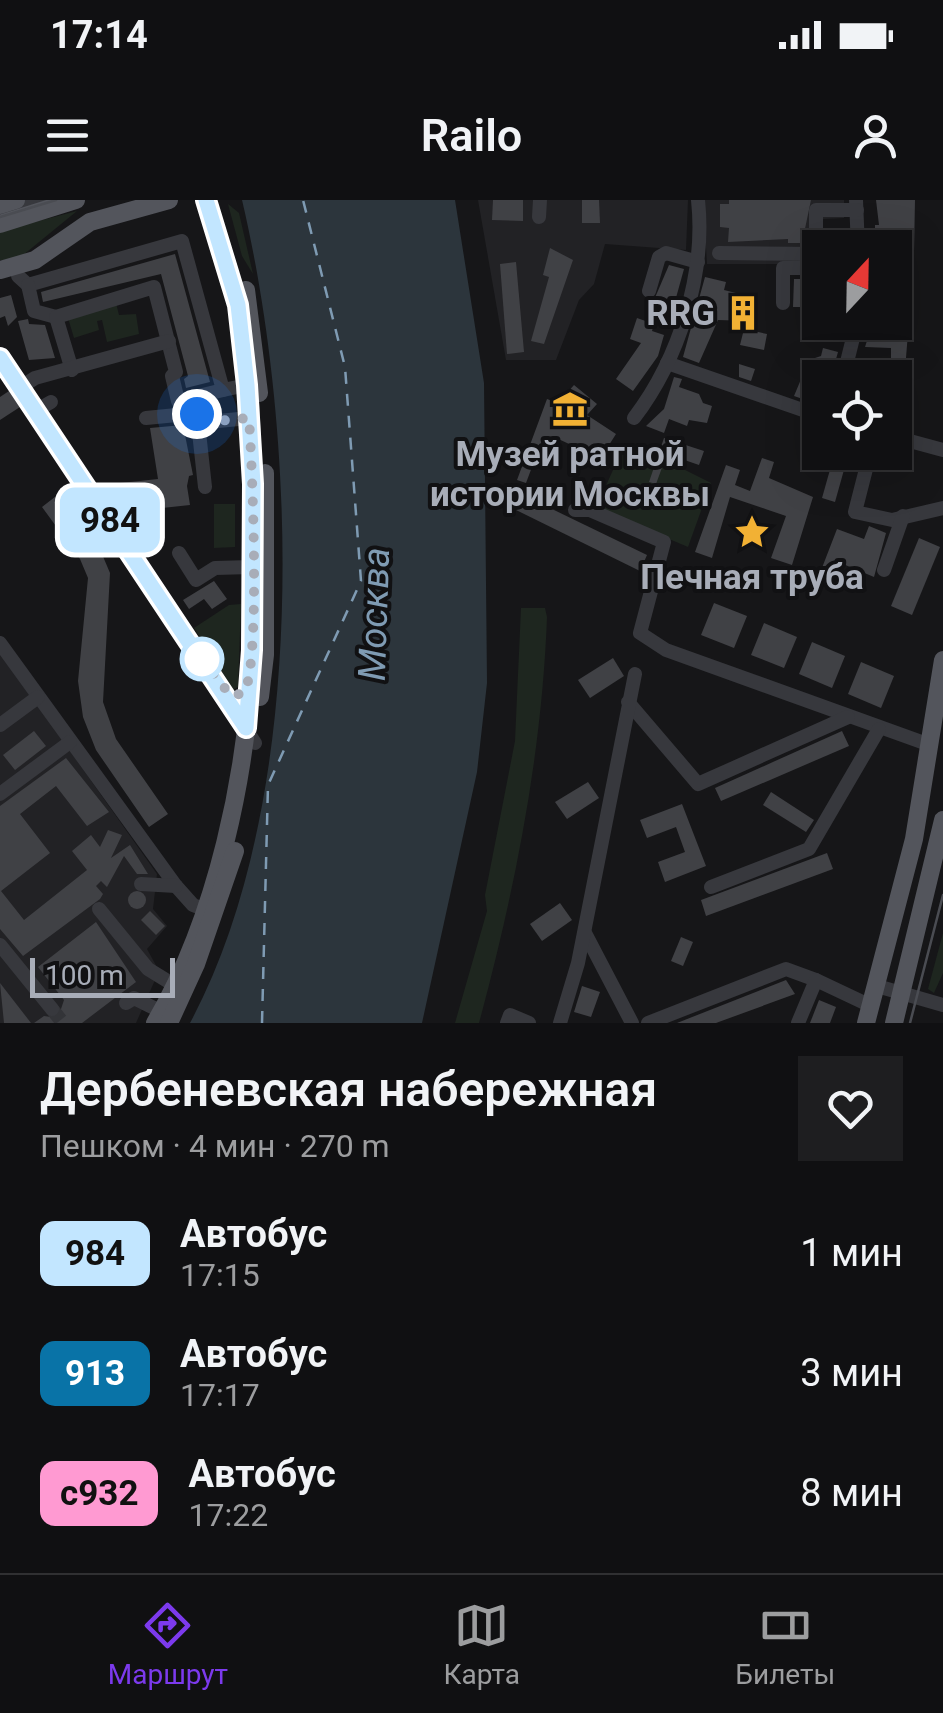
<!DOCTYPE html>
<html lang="ru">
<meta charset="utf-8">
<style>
body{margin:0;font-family:Roboto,sans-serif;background:#1e1e20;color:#f1f3f6;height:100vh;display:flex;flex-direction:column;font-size:38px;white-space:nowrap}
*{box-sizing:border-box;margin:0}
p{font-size:32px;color:#9c9d9f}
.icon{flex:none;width:55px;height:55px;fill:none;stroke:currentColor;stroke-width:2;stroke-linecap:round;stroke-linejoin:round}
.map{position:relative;height:823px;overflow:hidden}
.drawer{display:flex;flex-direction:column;background:#101012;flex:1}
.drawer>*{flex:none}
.badge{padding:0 20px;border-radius:15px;font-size:35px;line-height:65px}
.needle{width:65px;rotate:22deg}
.buttons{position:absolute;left:802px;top:30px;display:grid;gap:20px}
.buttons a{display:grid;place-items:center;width:110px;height:110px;border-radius:0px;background:#101012;box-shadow:0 10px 40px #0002,0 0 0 2px #303032;font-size:50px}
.scale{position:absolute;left:30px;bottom:25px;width:145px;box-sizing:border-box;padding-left:10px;border:5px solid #a8adb8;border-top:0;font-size:28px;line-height:35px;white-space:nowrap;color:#a8adb8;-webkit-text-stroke:8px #111113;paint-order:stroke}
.you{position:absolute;width:50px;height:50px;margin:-25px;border:8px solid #fff;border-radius:50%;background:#1a73e8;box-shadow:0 0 0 15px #1a73e833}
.map>.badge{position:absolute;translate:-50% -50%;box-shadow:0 0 0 5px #fff}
.round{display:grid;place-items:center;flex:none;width:105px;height:105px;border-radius:0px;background:#1e1e20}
.headline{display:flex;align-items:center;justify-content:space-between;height:170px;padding:0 40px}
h1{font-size:48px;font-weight:600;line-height:75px}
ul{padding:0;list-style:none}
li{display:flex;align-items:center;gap:30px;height:120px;padding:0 40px}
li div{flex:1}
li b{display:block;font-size:38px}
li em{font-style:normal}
li .badge{min-width:110px;font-weight:700;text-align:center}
.status{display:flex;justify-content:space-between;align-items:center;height:70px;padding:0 50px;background:#101012;direction:ltr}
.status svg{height:28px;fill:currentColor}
header{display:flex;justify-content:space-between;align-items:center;height:130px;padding:0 40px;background:#101012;font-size:45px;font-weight:600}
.tab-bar{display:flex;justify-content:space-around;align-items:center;height:140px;border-top:2px solid #303032;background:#101012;font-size:28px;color:#9c9d9f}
.tab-bar a{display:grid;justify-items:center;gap:5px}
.tab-bar .selected{color:#7c3aed}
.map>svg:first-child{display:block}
.built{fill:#222225}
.green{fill:#1e261f}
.water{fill:#2c353c}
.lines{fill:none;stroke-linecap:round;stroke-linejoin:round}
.ferry{stroke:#7f9bb3;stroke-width:2.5;stroke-dasharray:12 10;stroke-linecap:butt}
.building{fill:#404145}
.minor-tunnel{stroke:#333438;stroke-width:14;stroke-dasharray:14 7;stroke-linecap:butt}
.minor{stroke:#37383d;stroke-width:14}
.major{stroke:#53555c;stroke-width:18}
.tram{stroke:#4a4c52;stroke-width:2.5}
.line-casing{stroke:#fff;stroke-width:22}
.line{stroke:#c2e6ff;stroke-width:15}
.walk{stroke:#a8adb8;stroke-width:10;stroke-dasharray:0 18}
.stop-dot{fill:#fff;stroke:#c2e6ff;stroke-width:5}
.labels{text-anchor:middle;stroke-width:8;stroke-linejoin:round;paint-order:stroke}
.poi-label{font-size:35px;font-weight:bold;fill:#a8adb8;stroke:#111113}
.water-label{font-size:38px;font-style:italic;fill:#7f9bb3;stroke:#111113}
</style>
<div class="status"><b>17:14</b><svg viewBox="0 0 49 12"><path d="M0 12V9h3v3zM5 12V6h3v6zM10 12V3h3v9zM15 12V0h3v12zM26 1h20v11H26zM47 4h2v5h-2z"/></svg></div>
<header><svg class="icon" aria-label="menu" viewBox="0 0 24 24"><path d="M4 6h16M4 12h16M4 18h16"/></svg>Railo<svg class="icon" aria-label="person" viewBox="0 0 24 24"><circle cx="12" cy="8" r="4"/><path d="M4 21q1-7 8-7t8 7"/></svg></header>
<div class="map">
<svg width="943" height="823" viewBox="0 0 943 823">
<rect width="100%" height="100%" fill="#161618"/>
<g class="built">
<path d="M478,0h210l-2,50 -81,-6 -11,40 -15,16 -23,60h-50z"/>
<path d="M703,0h141v18l-21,1 -3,45h-113z"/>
<path d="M0,452l157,222 -4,35 14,17 -20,23 12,22 -23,52h-136z"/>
</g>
<g class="green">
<path d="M228,4l11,9 14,61 -11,-18z"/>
<path d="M77,11l-60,49h-17v-29z"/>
<path d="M116,103l3,12 17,-1 3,20 -32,8 -5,-22 -5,1 2,9 -25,8 -6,-20z"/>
<path d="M621,252l14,7 16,-6 60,30 -23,64 -92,-39z"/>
<path d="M214,304h21v43l-21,1z"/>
<path d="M241,404l-3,83 -5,3 -39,-62 35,-23z"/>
<path d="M521,408h24l2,9c-5,137 -32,273 -68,406h-24l32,-112 -2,-16 30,-154z"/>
<path d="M943,733v40l-9,20 -6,-4z"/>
</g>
<path class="water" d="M242,0h213l29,183 3,300 -10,89 -55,251h-232c119,-221 108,-585 52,-823z"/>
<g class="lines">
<path class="ferry" d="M262,823l6,-238 93,-204 -16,-214 -42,-167"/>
</g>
<g class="building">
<path d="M493,0h30v21l-31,-1z"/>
<path d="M582,0h17l1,23h-18z"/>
<path d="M729,0h82l-9,43h-14v-4l-60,3 1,-14 -9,-1v-23h9z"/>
<path d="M876,0h39l-1,51h-7l4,45 -6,74 5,1 2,21 -1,27 -12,-3 -4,-38h-40l6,-20 30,9v-19l-26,-1 8,-25h22v-74h-20v-23h4z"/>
<path d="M550,48l23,12 -29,84 -13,-3 18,-64 -6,-2z"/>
<path d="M175,54l35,128 -24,6 -2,-9 4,-3 -27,-102 -118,28 -2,-10z"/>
<path d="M516,62l8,90 -17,2 -7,-90z"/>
<path d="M669,65l15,4 -10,36 -20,-5z"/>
<path d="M705,77l21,5 -2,8 32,8 -6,23 -32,-1 -19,43 -16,-6z"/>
<path d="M794,79h26v28h-27z"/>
<path d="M11,95l6,22 -9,9 -3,-10 -5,2v-20z"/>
<path d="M637,118l17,6 -2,7 12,4 -6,21 -25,35 -17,-12 25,-36 -11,-4z"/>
<path d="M28,119l1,5 16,1 10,33 -26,2 -11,-39z"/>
<path d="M744,129l23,5 -3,16 -24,-5z"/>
<path d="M823,148l15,4 -7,25 -11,-3v31l-26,-9 15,-36 12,-4z"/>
<path d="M739,164l16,5 -4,12 -12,-4z"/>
<path d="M674,177l8,2 -3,8 20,7 4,9 9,3 -5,17 -18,-3 -2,6 -18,-7 -5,14 -18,-7 18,-17z"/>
<path d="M574,185l23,19 -10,11 29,19 -14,22 -5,-3 -7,11 -14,-8 4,-7 -26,-12 -11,26 -8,-4 -9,24 -9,-3 30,-81 11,4z"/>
<path d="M9,191l11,16 -20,13v-23z"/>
<path d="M183,225l10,50 -4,1 -2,10 3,19 -74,8 -5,-29 47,-5 -8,-51z"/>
<path d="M664,238l40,13 -5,14 -32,-11 -11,30 -7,-2z"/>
<path d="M835,252h14l-14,50 -13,-4z"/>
<path d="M762,258l12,4 -5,16 44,19 -21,68 -21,-7 15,-42 -56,-19 -18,61 -17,-6 31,-87 14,5 -5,15 15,6z"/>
<path d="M60,293l39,54 11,26 -7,129 13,37 52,75 -19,13 -53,-77 -13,-33 -5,-36 10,-103 -8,-19 -38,-52z"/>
<path d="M521,294l126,61 -7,16 -126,-62z"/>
<path d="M136,323l6,20 16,-8 3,7 -20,10 -15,-24z"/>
<path d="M869,326l17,7 -12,44 -31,-13 -6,16 -17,-7 17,-44 27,10z"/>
<path d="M919,338l21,9 -28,68 -21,-9z"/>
<path d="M214,381l13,18 -15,10 -8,-10 -15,10 -6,-9z"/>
<path d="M714,403l33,13 -13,32 -33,-13z"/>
<path d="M764,423l33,14 -13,31 -33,-13z"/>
<path d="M812,442l33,14 -13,32 -33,-14z"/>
<path d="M613,458l11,18 -34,22 -12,-18z"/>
<path d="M861,462l33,14 -13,32 -33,-14z"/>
<path d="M34,531l12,15 -31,24 -12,-15z"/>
<path d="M842,531l7,15 -128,55 -6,-13z"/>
<path d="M66,558l43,54 -22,14 -31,-40 -36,28 30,39 -49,38 23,29 63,-50 -15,-19 19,-16 9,12 8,-17 14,5 -11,23 19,-13 18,29h-11l-13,-18 -17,31 -6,-6 -5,5 7,8 -3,5 -77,57 -23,-27v-123z"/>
<path d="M588,582l11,16 -32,21 -12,-17z"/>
<path d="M771,592l43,28 -8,12 -43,-27z"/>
<path d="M682,604l24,62 -41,16 -7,-20 27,-10 -9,-25 -29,11 -7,-18z"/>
<path d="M827,653l6,16 -127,47 -5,-16z"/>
<circle cx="137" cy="700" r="9"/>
<path d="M560,703l12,17 -30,21 -12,-17z"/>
<path d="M150,711l15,15 -9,9 -15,-15z"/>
<path d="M96,722l40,60 -54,41h-48l10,-7 14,2 6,-18 -26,-33z"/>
<path d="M681,737l12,5 -10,24 -12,-5z"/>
<path d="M786,780l9,14 -79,29h-39z"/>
<path d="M0,783l31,40h-27z"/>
<path d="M582,786l18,6 -9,25 -17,-5z"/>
<path d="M819,800l17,7 -6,16h-20z"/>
</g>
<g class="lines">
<path class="minor-tunnel" d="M52,809l11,14"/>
<g class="minor">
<path d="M856,0l2,48"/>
<path d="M0,14l46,-14"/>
<path d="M539,17l1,-17"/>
<path d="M719,53l97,1v-44h41"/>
<path d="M18,76l10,9 154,-44 41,149 24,-5"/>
<path d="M28,85l6,26 22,6"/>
<path d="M649,91l10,-34 7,-4 32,9"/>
<path d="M783,103v-35h37"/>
<path d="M0,158l255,385"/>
<path d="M667,163l153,53"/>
<path d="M72,170l-16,-53 98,-30 22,85 -4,4 6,25 45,-11"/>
<path d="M843,178l14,-56"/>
<path d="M21,187l14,-9 134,-37"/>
<path d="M37,210l14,-8"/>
<path d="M146,218l51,-5 1,10"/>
<path d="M634,218c45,-59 72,-144 64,-218"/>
<path d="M895,237l48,13"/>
<path d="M866,269l-11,43 37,8 51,-12"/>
<path d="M205,287l-7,-64 51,-5"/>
<path d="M575,310h15l74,32 -24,91 26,17 264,95"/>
<path d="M179,353l17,27 19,-12 36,-1"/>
<path d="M884,370l19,-54"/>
<path d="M0,443l176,243 17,19 18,7"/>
<path d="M628,502l70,82 150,-67"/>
<path d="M0,525l38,-28"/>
<path d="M0,594l70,-52"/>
<path d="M141,684l35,2"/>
<path d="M711,687l98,-38 70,-120"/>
<path d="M99,709l49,60 26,16"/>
<path d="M585,733l47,90"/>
<path d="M0,745l52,64"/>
<path d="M877,786l66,19"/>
<path d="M126,803l8,-5 20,10"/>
<path d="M507,823l3,-8 19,8"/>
<path d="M560,823l18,-60 57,-289"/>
<path d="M648,823l138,-54 30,11"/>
<path d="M798,823l18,-43 55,26"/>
</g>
<g class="major">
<path d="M0,5l16,-5"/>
<path d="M0,24l76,-24"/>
<path d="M0,70l35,-10 55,-38 79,-22"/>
<path d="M246,90l13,103"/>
<path d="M260,497l5,-42v-182"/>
<path d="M155,823c62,-106 93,-251 97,-372 1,-31 -2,-61 -1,-91 2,-85 4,-175 -14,-258 -7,-35 -20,-68 -31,-102"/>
<path d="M169,823l27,-59 39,-113"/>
<path d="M866,823l48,-184 29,-179"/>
<path d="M894,823l49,-203"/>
</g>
<g class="tram">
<path d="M0,17l56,-17"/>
<path d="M910,823l33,-128"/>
</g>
</g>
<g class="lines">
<defs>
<path id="line" d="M0,158l246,370 6,-78 1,-166 -6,-99 -9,-80 -32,-105"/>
</defs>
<use href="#line" class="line-casing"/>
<use href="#line" class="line"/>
<path class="walk" d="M197,214l1,9 51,-5c3,44 12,246 -5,275l-13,3 -29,-37"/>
</g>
<defs>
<symbol id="building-bare" viewBox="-9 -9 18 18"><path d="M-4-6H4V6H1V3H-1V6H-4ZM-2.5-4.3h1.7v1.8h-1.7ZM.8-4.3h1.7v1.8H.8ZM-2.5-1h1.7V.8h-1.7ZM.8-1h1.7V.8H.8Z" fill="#f2b134" stroke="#111113" stroke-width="2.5" paint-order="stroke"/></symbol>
<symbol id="museum-bare" viewBox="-9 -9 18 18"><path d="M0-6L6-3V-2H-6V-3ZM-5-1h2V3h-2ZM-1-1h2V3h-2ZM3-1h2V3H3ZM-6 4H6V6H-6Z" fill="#f2b134" stroke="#111113" stroke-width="2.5" paint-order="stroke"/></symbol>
<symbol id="sight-bare" viewBox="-9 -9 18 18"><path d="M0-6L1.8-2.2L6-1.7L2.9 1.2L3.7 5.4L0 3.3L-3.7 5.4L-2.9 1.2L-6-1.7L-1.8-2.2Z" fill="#f2b134" stroke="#111113" stroke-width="2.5" paint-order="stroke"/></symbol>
</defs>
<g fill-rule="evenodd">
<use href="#building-bare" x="718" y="88" width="50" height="50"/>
<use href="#museum-bare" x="545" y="184" width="50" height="50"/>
<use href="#sight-bare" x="727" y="307" width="50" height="50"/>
</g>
<circle class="stop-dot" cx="202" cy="459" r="20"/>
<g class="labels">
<g class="poi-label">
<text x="715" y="125" text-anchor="end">RRG</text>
<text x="570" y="266">Музей ратной<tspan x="570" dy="40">истории Москвы</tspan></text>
<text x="752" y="389">Печная труба</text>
</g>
<g class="water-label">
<text transform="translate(374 414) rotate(-88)" y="13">Москва</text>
</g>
</g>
</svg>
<div class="buttons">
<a><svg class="needle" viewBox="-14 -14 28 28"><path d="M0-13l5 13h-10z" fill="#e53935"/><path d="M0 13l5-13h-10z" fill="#9c9d9f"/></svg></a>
<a><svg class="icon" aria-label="locate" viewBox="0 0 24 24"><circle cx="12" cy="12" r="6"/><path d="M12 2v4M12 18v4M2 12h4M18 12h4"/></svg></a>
</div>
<div class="scale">100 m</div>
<div class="you" style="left:197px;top:214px"></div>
<b class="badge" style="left:110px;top:320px;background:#c2e6ff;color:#111">984</b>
</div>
<section class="drawer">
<div class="headline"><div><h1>Дербеневская набережная</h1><p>Пешком · 4 мин · 270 m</p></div><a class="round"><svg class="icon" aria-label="heart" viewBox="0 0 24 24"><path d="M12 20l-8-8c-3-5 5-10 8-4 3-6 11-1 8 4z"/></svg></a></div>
<ul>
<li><span class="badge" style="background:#c2e6ff;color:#111">984</span><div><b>Автобус</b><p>17:15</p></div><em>1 мин</em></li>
<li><span class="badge" style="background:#0973a7;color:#fff">913</span><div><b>Автобус</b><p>17:17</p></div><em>3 мин</em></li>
<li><span class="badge" style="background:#ff9ad2;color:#111">с932</span><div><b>Автобус</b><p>17:22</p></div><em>8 мин</em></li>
</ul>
</section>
<nav class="tab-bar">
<a class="selected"><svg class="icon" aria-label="directions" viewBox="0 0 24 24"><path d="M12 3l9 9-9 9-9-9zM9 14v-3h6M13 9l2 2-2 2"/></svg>Маршрут</a>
<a><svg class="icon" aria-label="map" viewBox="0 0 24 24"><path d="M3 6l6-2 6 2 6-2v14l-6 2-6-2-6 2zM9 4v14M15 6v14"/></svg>Карта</a>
<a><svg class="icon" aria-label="tickets" viewBox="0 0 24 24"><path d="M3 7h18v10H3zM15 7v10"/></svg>Билеты</a>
</nav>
